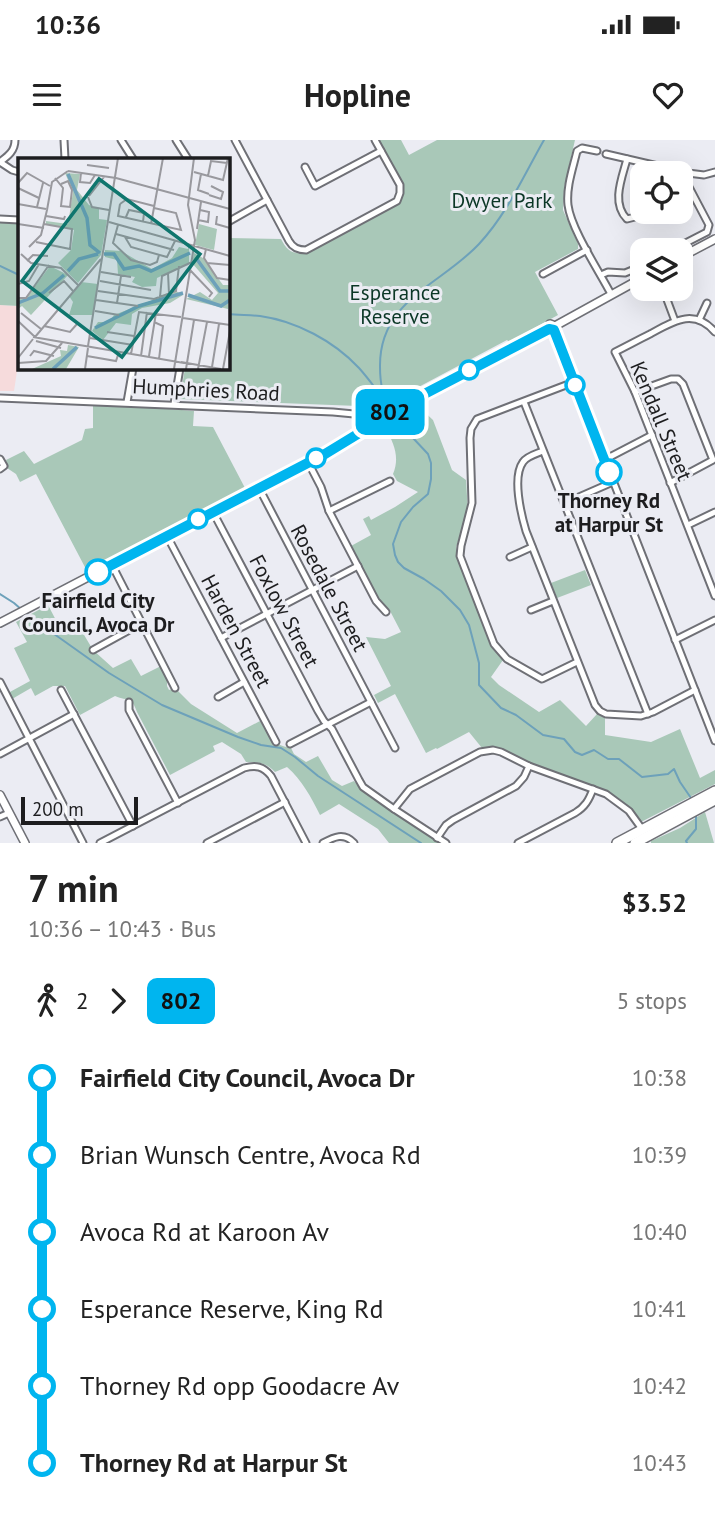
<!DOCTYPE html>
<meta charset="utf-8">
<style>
body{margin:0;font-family:"PT Sans",sans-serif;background:#f6f6f6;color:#222;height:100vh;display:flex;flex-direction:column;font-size:26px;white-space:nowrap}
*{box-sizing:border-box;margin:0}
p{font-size:23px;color:#767676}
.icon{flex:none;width:38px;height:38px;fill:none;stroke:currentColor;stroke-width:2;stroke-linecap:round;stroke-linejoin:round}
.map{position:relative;height:703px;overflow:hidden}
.details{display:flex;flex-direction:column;background:#fff;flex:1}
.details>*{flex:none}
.badge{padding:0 14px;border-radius:10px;font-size:24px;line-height:46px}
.controls{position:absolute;left:630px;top:21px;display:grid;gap:14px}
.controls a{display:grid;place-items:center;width:63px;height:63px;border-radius:14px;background:#fff;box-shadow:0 7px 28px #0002;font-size:35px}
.scale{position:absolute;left:21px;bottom:18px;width:117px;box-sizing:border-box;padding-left:7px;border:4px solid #1d1d1f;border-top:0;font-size:19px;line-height:24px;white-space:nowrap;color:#1d1d1f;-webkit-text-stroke:5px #ebecf3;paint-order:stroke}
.map>.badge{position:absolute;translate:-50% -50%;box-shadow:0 0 0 4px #fff}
.legs{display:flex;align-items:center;gap:10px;height:77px;padding:0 28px;font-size:23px}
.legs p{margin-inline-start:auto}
.head{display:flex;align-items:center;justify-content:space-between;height:119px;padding:0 28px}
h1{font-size:38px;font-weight:800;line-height:52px}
ul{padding:0 28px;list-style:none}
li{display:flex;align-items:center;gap:24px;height:77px;font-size:26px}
li i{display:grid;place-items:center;width:10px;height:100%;margin:0 9px;background:currentColor}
li i::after{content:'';width:18px;height:18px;margin:-9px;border:5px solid;border-radius:50%;background:#fff}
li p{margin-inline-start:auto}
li:first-child i{background:linear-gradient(#0000 50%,currentColor 0)}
li:last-child i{background:linear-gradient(currentColor 50%,#0000 0)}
.status{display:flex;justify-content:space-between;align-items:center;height:49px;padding:0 35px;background:#fff;direction:ltr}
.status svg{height:19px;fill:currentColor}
header{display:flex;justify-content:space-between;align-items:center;height:91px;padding:0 28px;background:#fff;font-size:32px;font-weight:800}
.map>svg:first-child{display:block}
.education{fill:#f6dbdc}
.green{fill:#a9c8b8}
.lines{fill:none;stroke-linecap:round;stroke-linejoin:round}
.stream{stroke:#6da1ba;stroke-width:2}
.minor-casing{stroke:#6f7076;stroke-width:9}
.major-casing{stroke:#6f7076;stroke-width:10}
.highway-casing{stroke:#6f7076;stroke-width:12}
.minor{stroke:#fff;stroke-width:5}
.major{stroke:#fff;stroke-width:7}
.highway{stroke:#fff;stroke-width:9}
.line-1-casing{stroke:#fff;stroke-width:16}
.line-1{stroke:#00b5ef;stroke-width:10}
.stop-1-dot{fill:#fff;stroke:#00b5ef;stroke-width:3.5}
.labels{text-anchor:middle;stroke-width:6;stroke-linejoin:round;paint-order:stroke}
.park-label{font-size:21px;fill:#0b3726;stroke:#ebecf3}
.street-label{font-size:21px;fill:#1d1d1f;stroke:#ebecf3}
.stop-label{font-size:21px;font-weight:bold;fill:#1d1d1f;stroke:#ebecf3}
.inset-river{fill:none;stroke:#6da1ba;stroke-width:3.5}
.inset-road{fill:none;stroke:#99999e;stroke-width:2}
.view{fill:#0f766e;fill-opacity:0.15;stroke:#0f766e;stroke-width:3.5}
.inset-edge{fill:none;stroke:#1d1d1f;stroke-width:3.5}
</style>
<div class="status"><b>10:36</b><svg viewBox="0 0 49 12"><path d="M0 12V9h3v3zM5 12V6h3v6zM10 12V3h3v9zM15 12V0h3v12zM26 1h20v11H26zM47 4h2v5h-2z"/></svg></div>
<header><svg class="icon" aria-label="menu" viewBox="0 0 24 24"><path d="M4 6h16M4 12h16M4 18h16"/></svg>Hopline<svg class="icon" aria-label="heart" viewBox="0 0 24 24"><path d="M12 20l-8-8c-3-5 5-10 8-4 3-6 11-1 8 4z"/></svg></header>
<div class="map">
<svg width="715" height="703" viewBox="0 0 715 703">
<rect width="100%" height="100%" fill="#ebecf3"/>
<path class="education" d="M0,165l19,1v52l-5,33h-14z"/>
<g class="green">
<path d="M379,0h22l8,15 28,-15h138l-11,48 -1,22 15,34v5l-43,23 23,43 -49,27 -2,-2 -111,59 -12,8 -204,-8 5,-31h43v-130l53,1c5,10 11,16 23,14l92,-48c6,-6 8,-13 6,-21z"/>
<path d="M0,82l19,1v83l-19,-1z"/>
<path d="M93,263l101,8 -1,15 20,1 32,61 -158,83 -51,-97 -16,8 -4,-8 -9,-6 -1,-8 18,-9 10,13 48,-24 3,-11 8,-1z"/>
<path d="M417,265l16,15 19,50 14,10 2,32 -12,35 1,10 34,90 12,13 -12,17 8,8 40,27 21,-12 26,26 11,-12 8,4v17l46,7 29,-13 20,49 15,-8v14l-74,38 -15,-18 -21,-14 -83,-30 -25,-12h-15l-13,-16 -32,17 -1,-1 -10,5 -31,-59 -17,9 -4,-8 17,-9 -25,-49 19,2 16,-7 -12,-23 -7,-5 -31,-58 20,-11 -8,-16 6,-3 2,4 24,-13 23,-15 -21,-11 -4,-7c7,-17 1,-30 -7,-45l16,-11 -2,-4z"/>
<path d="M585,430l6,15 -34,13 -6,-15z"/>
<path d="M48,465l11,21 15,-8 19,32 20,18 18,-9 10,17 20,-10 6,13v7l2,4 6,-2 16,16 46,29 23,-12c10,17 11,23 31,27l3,6 12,8 12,-6 14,24 10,6 12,-5 7,9 79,53h-51l-11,-14 -39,-25 -19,11c-9,-18 -18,-35 -33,-48l-12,5c-8,-9 -18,-10 -29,-10l-5,-8 -19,-12 -9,4 2,5 -45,24 -33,-63c-6,-17 -8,-10 -22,-16l-35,19 -15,-29h-12l-18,10 -4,-8 -19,11 -4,-6 22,-12 -16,-33 13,-6 -11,-20z"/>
<path d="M705,672l9,31h-63v-2l29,-13z"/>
</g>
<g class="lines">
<g class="stream">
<path d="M0,126l19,9"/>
<path d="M228,174c10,1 21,1 32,2 36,5 74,25 99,52 9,10 16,20 24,30"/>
<path d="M390,268c-8,-12 -10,-27 -10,-41 -1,-67 61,-82 99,-123 28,-30 45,-69 65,-104"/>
<path d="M393,272l5,10 30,32 3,9v16l-3,15 -15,13 -12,15 -8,22 2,11 3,7 6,6 20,11 17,12 19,19 9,15 10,38v22l22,23 15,7 27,20 21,4 11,13 7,3 12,-5 14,9h11l23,18 26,-3 6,-5 6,13 11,16"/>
<path d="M0,454l14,9 8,7"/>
<path d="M26,474l83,59 53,32 76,32 23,8 20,3 14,9 23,19 103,67"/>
<path d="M687,703l-1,-2 10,-12v-16"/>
</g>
<defs>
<g id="minor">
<path d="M64,0l1,19"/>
<path d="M121,0l12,19"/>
<path d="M176,0l12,19"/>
<path d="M235,0l54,101c4,7 9,9 17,9l91,-49 3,-8v-8l-25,-45"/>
<path d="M597,11l-15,-3 -5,3c-4,17 -11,36 -9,54 3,24 31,66 43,89"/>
<path d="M606,14l82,19 16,2 11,-3"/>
<path d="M627,19c-5,19 -16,44 0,60l8,-2 7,-6"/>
<path d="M0,22c8,-6 15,-11 15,-22"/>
<path d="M0,22l12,8 7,2"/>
<path d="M305,27l10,19 66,-35"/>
<path d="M0,79l19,1"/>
<path d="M228,82l39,-22"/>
<path d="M672,110l35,-18 2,-7 -20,-38 -2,-5 1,-9"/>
<path d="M543,134l44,-24"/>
<path d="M601,135l7,-3 17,1 17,-7"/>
<path d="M663,149l12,32"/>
<path d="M699,180l8,-17"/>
<path d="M554,190l161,411"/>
<path d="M715,192c-21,-24 -41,-11 -65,2 -12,6 -23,12 -35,18l20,40 80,204"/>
<path d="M574,242l-97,37 -6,10 -1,9 2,65 -11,43 -1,10 34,88 13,15 35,20 35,-17"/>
<path d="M635,252l36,-13h7l5,5 30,76 -43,23"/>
<path d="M0,258l333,14 21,2 12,10"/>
<path d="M127,262l6,-34"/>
<path d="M524,262l124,312"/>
<path d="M174,264l6,-36"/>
<path d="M543,311c-7,3 -16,5 -20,11 -11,15 -2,52 3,69l69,174 5,6 6,3 35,2 12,-4 42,-22"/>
<path d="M0,319l4,7 -4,3"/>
<path d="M604,320l48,-25"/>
<path d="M308,322l13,25 8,24 47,90 10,11"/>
<path d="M259,348l136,260"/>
<path d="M565,363l48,-21"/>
<path d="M329,371l61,-30"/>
<path d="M213,372l105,199 6,10 8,8 27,51 4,7 31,22 52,34"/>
<path d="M688,385l27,-13"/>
<path d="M167,396l109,206"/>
<path d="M510,417l22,-10"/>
<path d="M112,425l63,123"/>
<path d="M531,470l22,-9"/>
<path d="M221,498l137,-72"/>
<path d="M675,500l40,-20"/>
<path d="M93,510l49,-27"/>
<path d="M0,542l83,161"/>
<path d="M61,550l72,136"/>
<path d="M218,557l26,-15"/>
<path d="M129,562v8l49,93"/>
<path d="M290,604l81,-42"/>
<path d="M0,614l74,-40"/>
<path d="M394,669l16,-20 70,-37 13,-2 8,2 28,14 77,28 23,17 13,18"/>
<path d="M0,677l9,-4"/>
<path d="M437,698l9,-13 7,-5 63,-34 8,-9 5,-11"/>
<path d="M100,703l144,-75c12,-3 19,-2 27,8l35,67"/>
<path d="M207,703l78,-41"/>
<path d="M323,703c11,-6 21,-11 31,0"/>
<path d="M518,703l57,-30c10,-6 14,-13 18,-24"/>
</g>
<g id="major">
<path d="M681,117l34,-18"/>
<path d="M0,483l341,-178 25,-16 5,1 2,-3 -1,-3 14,-10 163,-85 1,-5 5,2 87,-48"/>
<path d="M0,655l25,48"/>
</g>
<g id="highway">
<path d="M617,703l98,-52"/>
<path d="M635,703l80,-43"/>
</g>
</defs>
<use href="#minor" class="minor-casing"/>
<use href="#major" class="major-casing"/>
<use href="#highway" class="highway-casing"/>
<use href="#minor" class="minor"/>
<use href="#major" class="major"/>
<use href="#highway" class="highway"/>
</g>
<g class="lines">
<defs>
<path id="line-1" d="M98,432l227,-118 41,-25 5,1 2,-4 -1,-2 14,-10 163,-85 5,1 55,142"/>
</defs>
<use href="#line-1" class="line-1-casing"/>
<use href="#line-1" class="line-1"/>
</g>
<g class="stop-1-dot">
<circle cx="469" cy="230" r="9"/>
<circle cx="575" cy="245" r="9"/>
<circle cx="316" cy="318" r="9"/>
<circle cx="609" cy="332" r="12"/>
<circle cx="198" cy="379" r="9"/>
<circle cx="98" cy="432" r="12"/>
</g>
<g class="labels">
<g class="park-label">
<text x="502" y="68">Dwyer Park</text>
<text x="395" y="160">Esperance<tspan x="395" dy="24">Reserve</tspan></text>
</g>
<g class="street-label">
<text transform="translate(206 250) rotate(3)" y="7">Humphries Road</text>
<text transform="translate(661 281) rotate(67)" y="7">Kendall Street</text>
<text transform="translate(329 448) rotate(62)" y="7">Rosedale Street</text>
<text transform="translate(284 471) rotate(62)" y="7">Foxlow Street</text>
<text transform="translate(236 491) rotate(62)" y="7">Harden Street</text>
</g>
<g class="stop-label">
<text x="609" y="368">Thorney Rd<tspan x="609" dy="24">at Harpur St</tspan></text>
<text x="98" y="468">Fairfield City<tspan x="98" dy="24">Council, Avoca Dr</tspan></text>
</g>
</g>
<g transform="translate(18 18)">
<rect width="212" height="212" fill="#ebecf3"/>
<path d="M47,15l15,1 -3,16 12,15 10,4v10l8,1 -6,35 -23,28 -20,-20 13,-13 3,-20 -28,-6v-3l22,3 5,-32zM181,66l18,5 -3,21 -19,-5zM171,87v18l-32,15 -1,8 -14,1 -10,-5 3,-5 -17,-3 -1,-14 -12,-3v-7l16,1 31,18 20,-11 7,-11 9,2zM176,95l9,5 20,27h7l-2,24 -42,-10 14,-7 12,8 6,-7 -26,-30zM32,108l18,9 -37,40 -9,-9 -4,3v-10l9,-2zM63,124l17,2 -5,31h-24l4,-13 -4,-6zM158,133l7,4 -13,8 -28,5 -10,6 -1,11 -15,-2 -13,17 -11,-9 6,-9h11l5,-7zM50,187l11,2 -13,22h-34l29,-13 -1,-6 7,1z" fill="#a9c8b8"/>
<path class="inset-river" d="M50,16l19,44 3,27 10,8M86,96h10l10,15 15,-3 12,5 39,-18M178,100l24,33h10M50,113l11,-12 19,-5M170,137l33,11 9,-6M0,145l25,-10 21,-18M77,170l44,-22 44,-13M35,211l24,-22"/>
<path class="inset-road" d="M69,7l22,3M50,13l48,7 114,31M176,14l29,8 5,-22M63,15l-1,9 10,1 5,-8M183,16l-3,16 11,4M190,18l3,-15 16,2M37,20l8,10 -2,18 9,1 2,-17 -4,-9 -7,3M0,25l9,-10 23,13M0,30l21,10M191,37l12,4 2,-7 -12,-6M71,38l15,-19M70,39l4,10 17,3M0,46l28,5M102,46l-2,12 63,14 -5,-17 -22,-5M102,46l7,-5 27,7M19,49l6,-24M29,52l5,-28 16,-11M28,58l18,3 1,-3M199,58l-1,8 14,4M108,59l3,-7 15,3 -1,9M180,62l10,2 1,-10 -9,-2M91,64l121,34M0,66l26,4M133,66l12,-66M100,67l-5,18 18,17 19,5 7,-3 2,-7M179,71l4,-27M98,76l58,16M107,79l6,10 36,10 8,-16M18,84l34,7 2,-20 -28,-5M11,89l12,-12 6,-25M188,91l-2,9 13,20 13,2M3,96l10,9 30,5 17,17M9,103l6,-6 15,1M189,105l23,2M172,112l22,23 -3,4M83,114l30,5M150,115l1,21M82,123l51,9M0,126l11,-3 10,-17M80,133l56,8 22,-8 3,-25M31,135l15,-12 9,10M142,139l2,-21 30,-14M0,140h8l23,-33M78,142l42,6M99,145l4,-27M77,153l24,4M3,155l20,16M165,160l47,7M0,163l17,16M136,164l9,4 -4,33M26,168l26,6 7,-8M89,174l27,4M15,179l151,26M17,179l66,-78M72,180l43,7M18,183l25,7M70,188l30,-188M113,196l8,-42 42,5M12,198l4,-5 20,5M69,198l29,5 3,-9M123,198l6,-44M131,198l7,-43M0,200l15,-19M163,204l40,7M0,205l28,-2 16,-18M194,209l7,-43M67,211l3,-21M156,211l21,-129 -7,-35 6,-47M168,211l8,-49M180,211l9,-47M205,211l7,-38"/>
<path class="view" d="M81,21l101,75 -78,103 -100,-76z"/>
<rect width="212" height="212" class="inset-edge"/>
</g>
</svg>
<div class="controls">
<a><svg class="icon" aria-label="locate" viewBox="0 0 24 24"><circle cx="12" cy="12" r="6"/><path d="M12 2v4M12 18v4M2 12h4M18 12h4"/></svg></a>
<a><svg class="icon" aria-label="layers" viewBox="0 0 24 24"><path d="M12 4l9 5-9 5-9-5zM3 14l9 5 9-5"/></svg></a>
</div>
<div class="scale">200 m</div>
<b class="badge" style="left:390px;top:272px;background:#00b5ef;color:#111">802</b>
</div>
<section class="details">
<div class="head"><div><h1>7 min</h1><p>10:36 – 10:43 · Bus</p></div><b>$3.52</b></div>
<div class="legs"><svg class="icon" aria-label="walk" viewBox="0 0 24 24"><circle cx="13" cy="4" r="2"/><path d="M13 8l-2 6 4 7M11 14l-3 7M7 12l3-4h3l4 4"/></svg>2<svg class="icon" aria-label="forward" viewBox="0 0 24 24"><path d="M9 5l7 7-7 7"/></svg><b class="badge" style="background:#00b5ef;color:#111">802</b><p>5 stops</p></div>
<ul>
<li><i style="color:#00b5ef"></i><b>Fairfield City Council, Avoca Dr</b><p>10:38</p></li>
<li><i style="color:#00b5ef"></i><span>Brian Wunsch Centre, Avoca Rd</span><p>10:39</p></li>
<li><i style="color:#00b5ef"></i><span>Avoca Rd at Karoon Av</span><p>10:40</p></li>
<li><i style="color:#00b5ef"></i><span>Esperance Reserve, King Rd</span><p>10:41</p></li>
<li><i style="color:#00b5ef"></i><span>Thorney Rd opp Goodacre Av</span><p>10:42</p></li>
<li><i style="color:#00b5ef"></i><b>Thorney Rd at Harpur St</b><p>10:43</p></li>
</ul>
</section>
